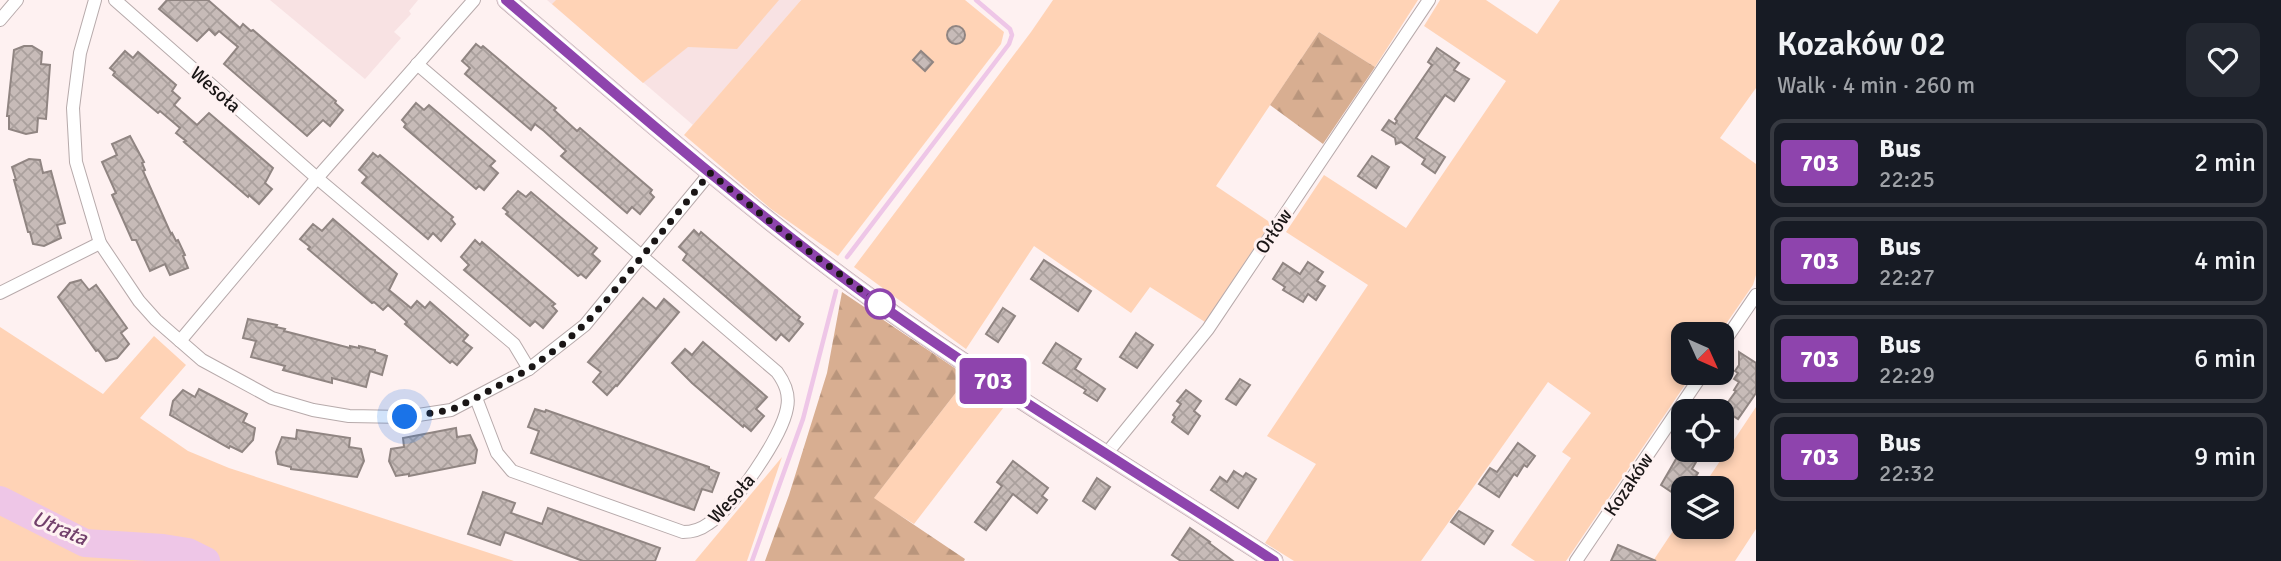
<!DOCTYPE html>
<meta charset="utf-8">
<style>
body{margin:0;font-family:Signika,sans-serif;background:#242831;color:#f1f3f6;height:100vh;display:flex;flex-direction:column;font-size:26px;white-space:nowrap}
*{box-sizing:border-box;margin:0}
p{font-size:23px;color:#9ea1a6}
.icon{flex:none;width:38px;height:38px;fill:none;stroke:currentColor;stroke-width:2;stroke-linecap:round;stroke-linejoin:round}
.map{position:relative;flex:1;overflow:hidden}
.side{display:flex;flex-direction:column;background:#171b24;width:525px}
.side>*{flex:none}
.badge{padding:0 14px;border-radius:5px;font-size:24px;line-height:46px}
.needle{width:46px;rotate:135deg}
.fabs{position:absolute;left:1671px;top:322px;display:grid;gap:14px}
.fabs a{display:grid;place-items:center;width:63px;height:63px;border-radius:14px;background:#171b24;box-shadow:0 4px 10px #0003;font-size:35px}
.you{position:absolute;width:35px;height:35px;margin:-18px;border:5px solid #fff;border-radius:50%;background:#1a73e8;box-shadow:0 0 0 10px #1a73e833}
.map>.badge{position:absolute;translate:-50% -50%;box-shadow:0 0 0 4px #fff}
.round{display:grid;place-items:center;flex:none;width:74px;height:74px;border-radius:14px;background:#242831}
.headline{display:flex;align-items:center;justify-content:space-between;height:119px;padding:0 21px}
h1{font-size:33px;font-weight:600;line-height:52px}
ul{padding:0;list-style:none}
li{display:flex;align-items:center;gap:21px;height:88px;margin:0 14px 10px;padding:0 7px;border:4px solid #363941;border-radius:14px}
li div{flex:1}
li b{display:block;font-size:26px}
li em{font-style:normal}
li .badge{min-width:77px;font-weight:700;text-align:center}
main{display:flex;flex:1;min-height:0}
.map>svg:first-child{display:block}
.built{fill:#f8e2e3}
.green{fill:#ffd3b6}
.forest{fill:url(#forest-firs)}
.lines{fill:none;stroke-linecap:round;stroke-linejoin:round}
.stream{stroke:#eec6e7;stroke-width:4.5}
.river{stroke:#eec6e7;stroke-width:28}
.building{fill:url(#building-cross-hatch);stroke:#908582;stroke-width:2}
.street-casing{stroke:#b7aaab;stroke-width:14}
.secondary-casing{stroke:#b7aaab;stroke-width:19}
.street{stroke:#fff;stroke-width:12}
.secondary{stroke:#ecd7e0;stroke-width:18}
.line-casing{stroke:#fff;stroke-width:16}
.line{stroke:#8e44ad;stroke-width:10}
.walk{stroke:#1a1616;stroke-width:7;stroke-dasharray:0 12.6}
.stop-dot{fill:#fff;stroke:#8e44ad;stroke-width:3.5}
.labels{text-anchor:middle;stroke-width:6;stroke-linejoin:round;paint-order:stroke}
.street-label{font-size:19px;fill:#1a1616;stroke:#fef1f1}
.water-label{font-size:21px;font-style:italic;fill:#72406b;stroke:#fef1f1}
</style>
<main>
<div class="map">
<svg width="1756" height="561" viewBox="0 0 1756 561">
<defs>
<pattern id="forest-firs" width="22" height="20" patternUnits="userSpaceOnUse" patternTransform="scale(1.75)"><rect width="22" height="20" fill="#d8ae91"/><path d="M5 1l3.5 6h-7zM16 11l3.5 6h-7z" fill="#b9957c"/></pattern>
<pattern id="building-cross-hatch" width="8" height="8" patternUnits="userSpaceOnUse" patternTransform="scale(1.75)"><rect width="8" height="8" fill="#c7bbb8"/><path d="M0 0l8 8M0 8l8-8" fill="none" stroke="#aaa09d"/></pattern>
</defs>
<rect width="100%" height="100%" fill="#fef1f1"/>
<g class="built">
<path d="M270,0h148l-9,11 2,3 -17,18 7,6 -36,41z"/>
<path d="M547,0h254l-108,125z"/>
</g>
<g class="green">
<path d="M556,0h223l-42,49 -49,-2 -45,36 -91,-79z"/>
<path d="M801,0h164l39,32 -3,12 -163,212 -67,-47 -87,-74z"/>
<path d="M1053,0h365l-43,67 -56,-35 -103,154 55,37 -66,99 -55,-35 -19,26 -97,-67 -68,103 -112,-82 177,-235z"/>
<path d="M1440,0h46l51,34 23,-34h196v88l-36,50 36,26v111l-3,10 -34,49h-35v39h9l-127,188h-31l-24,-16 60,-87 -9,-6 29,-39 -43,-31 -127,179h-127l-29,-18 51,-79 -49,-28 101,-151 -82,-53 38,-57 82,53 100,-147 -82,-55z"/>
<path d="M0,327l103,67 51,-58 32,29 -46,53 48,33 41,17 285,93h-514z"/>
<path d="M968,377l39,26 -93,121 -41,-25z"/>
<path d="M1756,407v122l-21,32h-82l30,-45 1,11h38v-39h-20z"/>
<path d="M782,457l-35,104h-52z"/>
</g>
<g class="forest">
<path d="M1319,32l56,35 -52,77 -53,-39z"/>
<path d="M842,292l126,85 -94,121 91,61 -1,2h-199l24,-66 38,-122z"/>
</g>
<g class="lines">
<g class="stream">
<path d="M847,257l162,-213 3,-9 -2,-6 -34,-29"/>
<path d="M752,561l51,-142 33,-128"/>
</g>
<path class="river" d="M0,500l85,43 78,5 25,4 18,9"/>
</g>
<g class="building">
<path d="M167,0h41l32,28 3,-4 8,7 2,-1 83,71 -1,2 8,7 -13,16 -7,-6 -16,16 -83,-72 14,-17 -19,-16 -4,4 -6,-6 -12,12 -38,-32z"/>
<circle cx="956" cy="35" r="9"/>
<path d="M476,44l5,4 2,-2 73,62 -2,2 23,21 3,-3 72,62 -2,3 4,4 -14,17 -8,-7 -5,6 -66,-57 5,-5 -22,-20 -9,-7 -4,6 -66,-56 5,-6 -8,-7z"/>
<path d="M24,46h8l10,6 -1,12 9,1 -4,54 -8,-1 -1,14 -11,2 -17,-5v-13h-2l7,-66z"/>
<path d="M1437,48l22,15 -5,7 15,9 -15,22 -9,-6 -29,43 29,19 -10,16 -13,-9 3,-5 -24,-17 -5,2 -1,-6 -13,-8 7,-10 6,4 2,-3 -2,-2 37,-54 -4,-3z"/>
<path d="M125,51l8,7 5,-6 38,33 -4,6 8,7 -6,7 23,20 12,-12 64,55 -8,15 7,6 -13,15 -10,-9 -1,2 -64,-55 2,-1 -10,-8 4,-5 -20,-17 -2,2 -45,-38 2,-3 -5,-4z"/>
<path d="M921,51l12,11 -8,9 -12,-11z"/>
<path d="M416,103l8,7 5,-5 66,56 -5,5 8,7 -14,17 -5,-4 -3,3 -72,-62 2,-3 -4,-4z"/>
<path d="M130,136l14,26 -2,1 3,7 -2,1 28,63 1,-1 4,8 2,-1 7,15 -2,1 5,12 -18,7 -5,-11 -15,7 -14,-31h-4l-20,-45 4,-2 -14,-31 15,-7 -5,-11z"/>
<path d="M373,153l5,4 2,-2 73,62 -2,2 4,5 -14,17 -8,-8 -5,6 -66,-56 5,-6 -8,-7z"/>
<path d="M1372,156l17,11 -13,21 -18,-12z"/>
<path d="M29,159l11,1 3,13 8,-2 14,52 -8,2 4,13 -17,8 -11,-2 -3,-12h-2l-14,-52h2l-4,-13z"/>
<path d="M518,191l8,6 5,-5 66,56 -5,6 8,7 -14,17 -5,-4 -3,2 -72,-62 2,-2 -5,-4z"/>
<path d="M333,219l64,55 -8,16 22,18 6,-7 8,7 5,-6 38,33 -5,6 9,7 -15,17 -5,-4 -2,2 -45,-39 2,-2 -19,-17 -5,5 -9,-8 -2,1 -64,-54 2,-2 -10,-8 13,-15 9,7z"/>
<path d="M694,230l5,5 2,-3 99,85 -2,3 5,4 -14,17 -8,-7 -5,6 -93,-80 4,-6 -8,-7z"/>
<path d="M475,240l5,5 2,-3 73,62 -3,2 5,5 -14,17 -8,-7 -5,5 -66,-56 5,-5 -8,-8z"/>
<path d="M1044,260l47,31 -13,20 -47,-32z"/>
<path d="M1308,262l15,10 -6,9 8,5 -9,14 -8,-6 -5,8 -20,-12 2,-3 -12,-8 10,-16 17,11z"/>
<path d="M81,280l8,10 7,-5 31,43 -6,5 8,11 -12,14 -11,3 -8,-11 -2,1 -38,-54 12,-14z"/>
<path d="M643,298l13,11 8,-10 15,13 -62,74 -1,-1 -9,10 -14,-13 8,-10 -13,-10z"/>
<path d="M1003,308l12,8 -17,26 -12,-8z"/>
<path d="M248,319l29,6 -1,2 9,2 -1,2 66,17v-2l9,2v-2l16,4v2l12,4 -5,19 -12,-4 -4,16 -34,-9v5l-49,-13 2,-4 -34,-9 5,-16 -13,-3z"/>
<path d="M1136,333l17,12 -16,23 -17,-11z"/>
<path d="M703,342l64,55 -11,12 8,7 -13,15 -7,-6 -1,2 -51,-44 -20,-20 13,-14 7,6z"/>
<path d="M1056,343l25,16 -6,10 30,20 -8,12 -13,-8 2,-3 -43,-27z"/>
<path d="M1739,352l17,11v30l-18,26 -15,-10 13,-18 -2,-1 5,-8 -5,-3 4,-6 -3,-2 4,-6z"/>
<path d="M1240,379l10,6 -14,20 -10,-6z"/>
<path d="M199,389l48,25 -4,8 12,6 -2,12 -11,12 -12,-6 -1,2 -59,-33 3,-14 10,-11 12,7z"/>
<path d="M1186,390l15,11 -7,10 6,5 -12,18 -16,-12 3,-5 -2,-2 8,-11 -4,-3z"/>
<path d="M535,409l10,3 1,-2 163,57v2l10,4 -7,19 -10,-3 -8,21 -163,-57 8,-22 -11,-4z"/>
<path d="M456,428l1,9 13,-2 7,15 -2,13 -66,13v-2l-13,2 -7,-15 2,-12 13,-2 -1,-9z"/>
<path d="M297,430l53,8 -1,9 12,2 3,12 -7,16 -66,-8v-2l-13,-3 -2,-12 6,-15 14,2z"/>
<path d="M1518,443l17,13 -8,11 -3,-2 -7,11 -3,-2 -15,23 -20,-13 11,-16 7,4z"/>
<path d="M1680,452l7,4 6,-3v7l3,2 -4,7 6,4 -8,13 -2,-2 -4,4 -5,9 -18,-12z"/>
<path d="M1013,461l35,27 -6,8 5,4 -10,13 -24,-19 -27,36 -11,-8 27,-36 -5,-4z"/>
<path d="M1234,471l9,6 3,-4 10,6 -18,29 -27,-18 9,-13 7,5z"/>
<path d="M1097,478l13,9 -15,22 -12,-8z"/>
<path d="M483,492l32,11 -4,10 31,11 6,-16 112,40 -5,13h-72l-78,-29 -5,13 -32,-11z"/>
<path d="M1459,511l34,20 -9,13 -33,-22z"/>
<path d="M1190,528l20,14 -1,1 24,18h-52l-9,-6z"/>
<path d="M1618,545l38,16h-45z"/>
</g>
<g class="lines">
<defs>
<g id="street">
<path d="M95,0l-15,53 -7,55 3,54 24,81 39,58 17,19 46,40 70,38 41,12 36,6 56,1 46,-7 78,-41 56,-44 125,-152"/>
<path d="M115,0l202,178 197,166 15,25"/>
<path d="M0,20l17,-20"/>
<path d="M417,64l360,308c8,11 13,22 10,36 -5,29 -54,100 -79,116 -8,6 -16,8 -25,8l-171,-61 -15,-18 -21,-55"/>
<path d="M0,293l100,-50"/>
<path d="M180,341l137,-163 157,-178"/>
<path d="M1722,345l34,-50"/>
<path d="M1107,453l101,-124 221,-329"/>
<path d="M1576,561l127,-188"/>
</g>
<path id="secondary" d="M506,0c121,103 240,208 369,301 129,92 266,174 399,260"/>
</defs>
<use href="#street" class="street-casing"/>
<use href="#secondary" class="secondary-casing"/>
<use href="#street" class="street"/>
<use href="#secondary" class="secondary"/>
</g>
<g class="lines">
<defs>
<path id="line" d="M506,0c121,103 240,208 369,301 129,92 266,173 399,260"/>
</defs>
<use href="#line" class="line-casing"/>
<use href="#line" class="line"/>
<path class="walk" d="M405,417l46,-7 25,-12 53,-29 34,-25 22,-20 20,-22 105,-129 78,63 92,68"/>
</g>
<circle class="stop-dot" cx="880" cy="304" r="14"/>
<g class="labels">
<g class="street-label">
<text transform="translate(216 89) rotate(41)" y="7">Wesoła</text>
<text transform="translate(1273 231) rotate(-56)" y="7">Orłów</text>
<text transform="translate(1628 484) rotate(-56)" y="7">Kozaków</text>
<text transform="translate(731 498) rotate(-48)" y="7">Wesoła</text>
</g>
<g class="water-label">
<text transform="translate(60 528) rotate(23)" y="7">Utrata</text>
</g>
</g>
</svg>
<div class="fabs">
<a><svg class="needle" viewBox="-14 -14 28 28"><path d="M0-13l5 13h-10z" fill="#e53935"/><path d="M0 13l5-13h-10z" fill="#9ea1a6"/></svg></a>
<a><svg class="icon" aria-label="locate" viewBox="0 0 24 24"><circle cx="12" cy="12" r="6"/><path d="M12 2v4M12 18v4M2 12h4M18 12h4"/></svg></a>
<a><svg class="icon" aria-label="layers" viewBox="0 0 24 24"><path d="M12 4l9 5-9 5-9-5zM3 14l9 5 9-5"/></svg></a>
</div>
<div class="you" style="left:405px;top:417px"></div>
<b class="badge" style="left:993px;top:381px;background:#8e44ad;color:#fff">703</b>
</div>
<section class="side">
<div class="headline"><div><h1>Kozaków 02</h1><p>Walk · 4 min · 260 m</p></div><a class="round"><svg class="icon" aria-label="heart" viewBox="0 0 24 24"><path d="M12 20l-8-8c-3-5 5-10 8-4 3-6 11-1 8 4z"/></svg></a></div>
<ul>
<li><span class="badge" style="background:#8e44ad;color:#fff">703</span><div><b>Bus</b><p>22:25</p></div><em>2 min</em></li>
<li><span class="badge" style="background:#8e44ad;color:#fff">703</span><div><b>Bus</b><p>22:27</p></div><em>4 min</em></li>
<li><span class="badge" style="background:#8e44ad;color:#fff">703</span><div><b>Bus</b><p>22:29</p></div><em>6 min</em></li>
<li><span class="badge" style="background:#8e44ad;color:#fff">703</span><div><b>Bus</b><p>22:32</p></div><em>9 min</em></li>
</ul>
</section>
</main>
